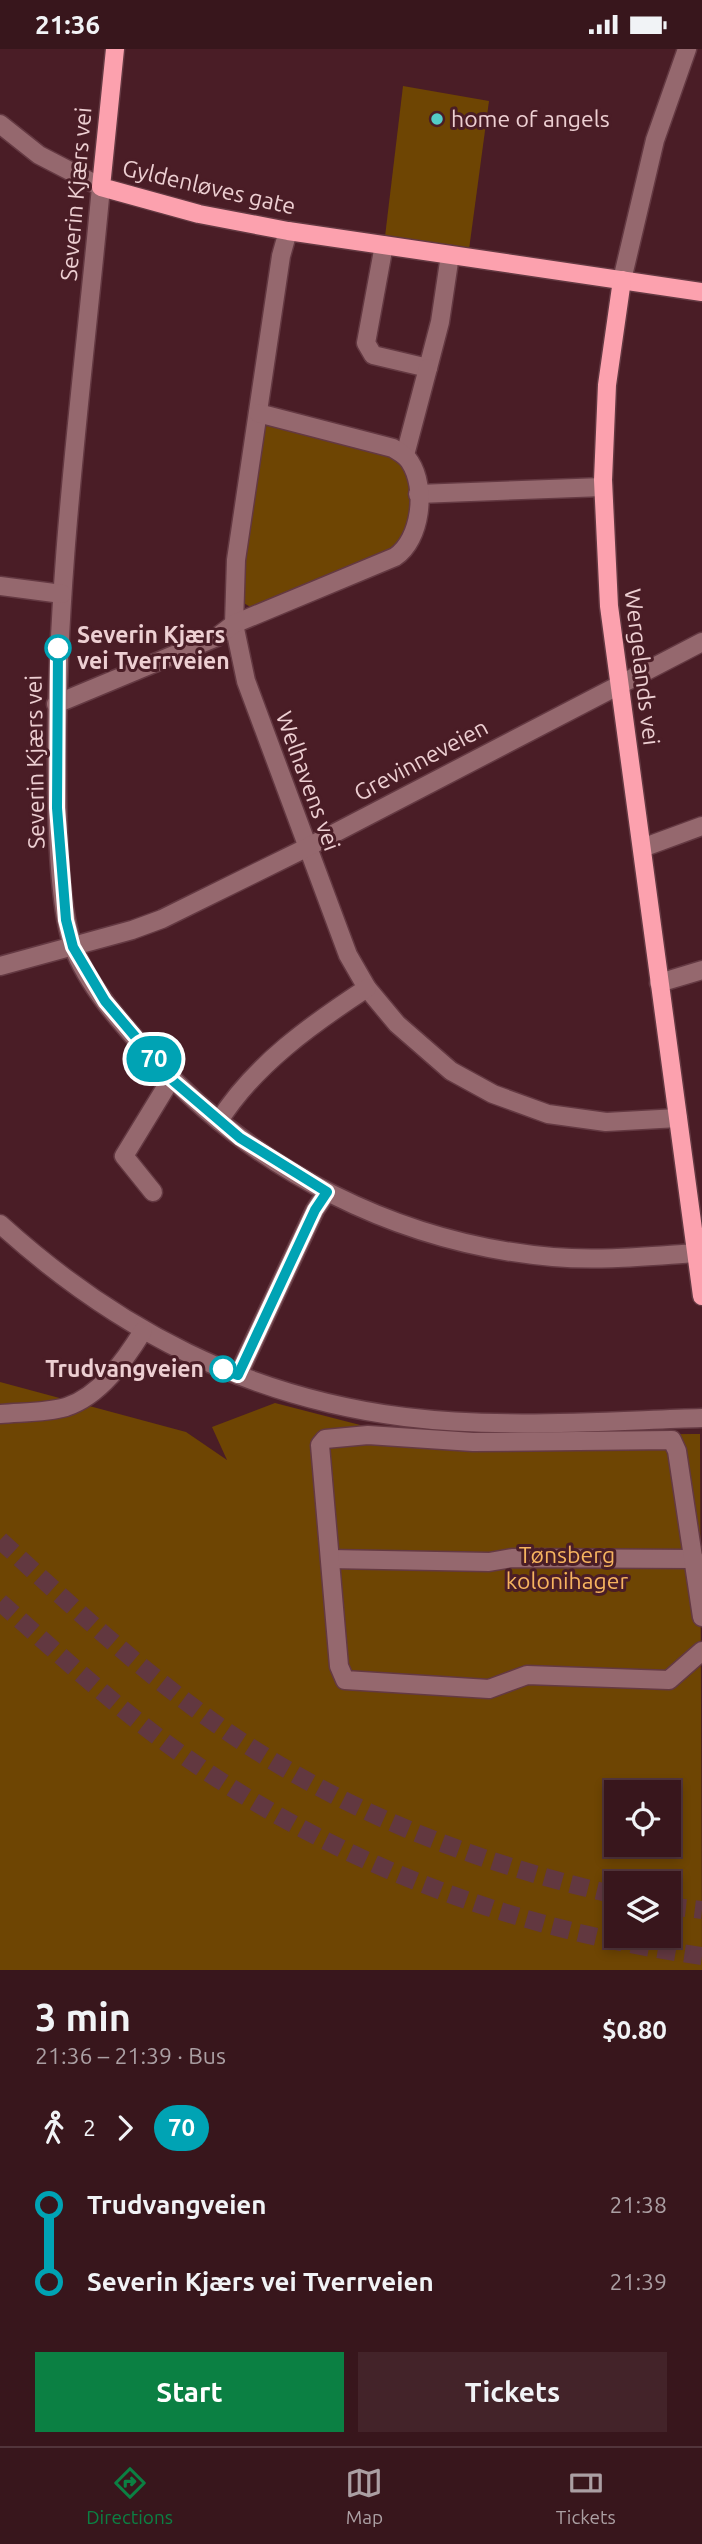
<!DOCTYPE html>
<meta charset="utf-8">
<style>
body{margin:0;font-family:Ubuntu,sans-serif;background:#432329;color:#f1f3f6;height:100vh;display:flex;flex-direction:column;font-size:26px;white-space:nowrap}
*{box-sizing:border-box;margin:0}
p{font-size:23px;color:#ab9fa3}
.icon{flex:none;width:38px;height:38px;fill:none;stroke:currentColor;stroke-width:2;stroke-linecap:round;stroke-linejoin:round}
.map{position:relative;height:1921px;overflow:hidden}
.panel{display:flex;flex-direction:column;background:#38161c;flex:1}
.panel>*{flex:none}
.badge{padding:0 14px;border-radius:23px;font-size:24px;line-height:46px}
.fabs{position:absolute;left:604px;top:1731px;display:grid;gap:14px}
.fabs a{display:grid;place-items:center;width:77px;height:77px;border-radius:0px;background:#38161c;box-shadow:0 4px 10px #0003,0 0 0 2px #52353b;font-size:35px}
.map>.badge{position:absolute;translate:-50% -50%;box-shadow:0 0 0 4px #fff}
.legs{display:flex;align-items:center;gap:10px;height:77px;padding:0 35px;font-size:23px}
.legs p{margin-inline-start:auto}
.head{display:flex;align-items:center;justify-content:space-between;height:119px;padding:0 35px}
h1{font-size:38px;font-weight:700;line-height:52px}
.cta{display:flex;gap:14px;margin-top:auto;padding:14px 35px}
.cta a{flex:1;height:80px;border-radius:0px;background:#0b8043;color:#fff;font-size:28px;font-weight:700;line-height:80px;text-align:center}
.cta a+a{background:#432329;color:#f1f3f6}
ul{padding:0 35px;list-style:none}
li{display:flex;align-items:center;gap:24px;height:77px;font-size:26px}
li i{display:grid;place-items:center;width:10px;height:100%;margin:0 9px;background:currentColor}
li i::after{content:'';width:18px;height:18px;margin:-9px;border:5px solid;border-radius:50%;background:#38161c}
li p{margin-inline-start:auto}
li:first-child i{background:linear-gradient(#0000 50%,currentColor 0)}
li:last-child i{background:linear-gradient(currentColor 50%,#0000 0)}
.status{display:flex;justify-content:space-between;align-items:center;height:49px;padding:0 35px;background:#38161c;direction:ltr}
.status svg{height:19px;fill:currentColor}
.tabs{display:flex;justify-content:space-around;align-items:center;height:98px;border-top:2px solid #52353b;background:#38161c;font-size:19px;color:#ab9fa3}
.tabs a{display:grid;justify-items:center;gap:4px}
.tabs .on{color:#0b8043}
.map>svg:first-child{display:block}
.green{fill:#6e4503;fill-rule:evenodd}
.lines{fill:none;stroke-linecap:round;stroke-linejoin:round}
.major-tunnel{stroke:#623840;stroke-width:18;stroke-dasharray:18 9;stroke-linecap:butt}
.minor-casing{stroke:#643942;stroke-width:21}
.major-casing{stroke:#643942;stroke-width:21}
.minor{stroke:#95686e;stroke-width:18}
.major{stroke:#fca1ae;stroke-width:18}
.line-1-casing{stroke:#fff;stroke-width:16}
.line-1{stroke:#00a3b4;stroke-width:10}
.poi-dot{fill:#54cdc7;stroke:#4a1d26;stroke-width:2.5}
.stop-1-dot{fill:#fff;stroke:#00a3b4;stroke-width:3.5}
.labels{text-anchor:middle;stroke-width:6;stroke-linejoin:round;paint-order:stroke}
.poi-label{font-size:23px;fill:#edcfd2;stroke:#4a1d26;text-anchor:start}
.street-label{font-size:23px;fill:#edcfd2;stroke:#4a1d26}
.stop-label{font-size:23px;font-weight:bold;fill:#edcfd2;stroke:#4a1d26;text-anchor:start}
.park-label{font-size:23px;fill:#f6b35f;stroke:#4a1d26}
</style>
<div class="status"><b>21:36</b><svg viewBox="0 0 49 12"><path d="M0 12V9h3v3zM5 12V6h3v6zM10 12V3h3v9zM15 12V0h3v12zM26 1h20v11H26zM47 4h2v5h-2z"/></svg></div>
<div class="map">
<svg width="702" height="1921" viewBox="0 0 702 1921">
<rect width="100%" height="100%" fill="#4a1d26"/>
<g class="green">
<path d="M403,37l86,15 -21,156 -84,-12z"/>
<path d="M273,375l116,30c22,13 28,49 21,72 -2,7 -8,15 -11,21l-145,62 -12,-7 -1,-30 23,-145z"/>
<path d="M0,1333l186,50 41,28 -15,-33 63,-24 89,23 68,9 268,-1 2,536h-702zM616,1743h52v53h-52zM616,1834h52v52h-52z"/>
</g>
<g class="lines">
<g class="major-tunnel">
<path d="M0,1491c64,59 127,118 197,170 124,93 269,151 419,185"/>
<path d="M0,1553c53,47 105,95 162,138 158,118 345,189 540,216"/>
<path d="M668,1857l34,4"/>
</g>
<defs>
<g id="minor">
<path d="M0,75l39,31 62,32c-18,195 -46,391 -44,587 0,46 1,130 16,172 15,41 50,79 78,110 103,115 249,188 402,201 48,4 96,-1 143,-4"/>
<path d="M288,182l-7,25 -45,304 -2,64 12,57 102,274 19,33 30,36 54,47 42,23 55,20 58,8 72,-4"/>
<path d="M384,196l-18,98 7,12 55,13 12,-46 10,-67"/>
<path d="M622,231l33,-140 32,-91"/>
<path d="M405,406l23,-87"/>
<path d="M418,445l185,-7"/>
<path d="M0,537l62,8"/>
<path d="M56,655l161,-67 17,-13 161,-67c26,-17 32,-69 15,-95 -4,-7 -11,-10 -17,-14l-135,-35"/>
<path d="M642,799l60,-22"/>
<path d="M0,917l132,-36 30,-11 144,-71 396,-206"/>
<path d="M659,934l43,-13"/>
<path d="M219,1072c35,-56 93,-97 148,-133"/>
<path d="M153,1143l-29,-36 47,-77"/>
<path d="M0,1175c117,106 247,173 405,193 97,12 199,4 297,1"/>
<path d="M238,1326l77,-165 12,-18"/>
<path d="M0,1365c21,-2 45,-1 66,-7 34,-11 59,-47 77,-76"/>
<path d="M330,1510l159,3 23,-4 182,1"/>
<path d="M702,1568l-25,-166 -5,-11 -199,2 -105,-7 -43,4 -5,6 19,221 6,14 144,9 38,-14 142,5 33,-29"/>
</g>
<g id="major">
<path d="M115,0l-14,138 98,27 89,17 414,61"/>
<path d="M622,231l-15,105 -4,95 6,126 93,690"/>
</g>
</defs>
<use href="#minor" class="minor-casing"/>
<use href="#major" class="major-casing"/>
<use href="#minor" class="minor"/>
<use href="#major" class="major"/>
</g>
<g class="lines">
<defs>
<path id="line-1" d="M58,599l-1,160 9,112 7,27 32,54 66,78 69,59 87,54 -12,18 -77,165 -15,-6"/>
</defs>
<use href="#line-1" class="line-1-casing"/>
<use href="#line-1" class="line-1"/>
</g>
<circle class="poi-dot" cx="437" cy="70" r="7"/>
<g class="stop-1-dot">
<circle cx="58" cy="599" r="12"/>
<circle cx="223" cy="1320" r="12"/>
</g>
<g class="labels">
<g class="poi-label">
<text x="451" y="78">home of angels</text>
</g>
<g class="street-label">
<text transform="translate(209 138) rotate(13)" y="8">Gyldenløves gate</text>
<text transform="translate(76 145) rotate(-85)" y="8">Severin Kjærs vei</text>
<text transform="translate(642 618) rotate(83)" y="8">Wergelands vei</text>
<text transform="translate(421 711) rotate(-28)" y="8">Grevinneveien</text>
<text transform="translate(35 713) rotate(-91)" y="8">Severin Kjærs vei</text>
<text transform="translate(308 732) rotate(70)" y="8">Welhavens vei</text>
</g>
<g class="stop-label">
<text x="77" y="594">Severin Kjærs<tspan x="77" dy="26">vei Tverrveien</tspan></text>
<text x="204" y="1328" text-anchor="end">Trudvangveien</text>
</g>
<g class="park-label">
<text x="567" y="1514">Tønsberg<tspan x="567" dy="26">kolonihager</tspan></text>
</g>
</g>
</svg>
<div class="fabs">
<a><svg class="icon" aria-label="locate" viewBox="0 0 24 24"><circle cx="12" cy="12" r="6"/><path d="M12 2v4M12 18v4M2 12h4M18 12h4"/></svg></a>
<a><svg class="icon" aria-label="layers" viewBox="0 0 24 24"><path d="M12 4l9 5-9 5-9-5zM3 14l9 5 9-5"/></svg></a>
</div>
<b class="badge" style="left:154px;top:1010px;background:#00a3b4;color:#fff">70</b>
</div>
<section class="panel">
<div class="head"><div><h1>3 min</h1><p>21:36 – 21:39 · Bus</p></div><b>$0.80</b></div>
<div class="legs"><svg class="icon" aria-label="walk" viewBox="0 0 24 24"><circle cx="13" cy="4" r="2"/><path d="M13 8l-2 6 4 7M11 14l-3 7M7 12l3-4h3l4 4"/></svg>2<svg class="icon" aria-label="forward" viewBox="0 0 24 24"><path d="M9 5l7 7-7 7"/></svg><b class="badge" style="background:#00a3b4;color:#fff">70</b></div>
<ul>
<li><i style="color:#00a3b4"></i><b>Trudvangveien</b><p>21:38</p></li>
<li><i style="color:#00a3b4"></i><b>Severin Kjærs vei Tverrveien</b><p>21:39</p></li>
</ul>
<div class="cta"><a>Start</a><a>Tickets</a></div>
</section>
<nav class="tabs">
<a class="on"><svg class="icon" aria-label="directions" viewBox="0 0 24 24"><path d="M12 3l9 9-9 9-9-9zM9 14v-3h6M13 9l2 2-2 2"/></svg>Directions</a>
<a><svg class="icon" aria-label="map" viewBox="0 0 24 24"><path d="M3 6l6-2 6 2 6-2v14l-6 2-6-2-6 2zM9 4v14M15 6v14"/></svg>Map</a>
<a><svg class="icon" aria-label="tickets" viewBox="0 0 24 24"><path d="M3 7h18v10H3zM15 7v10"/></svg>Tickets</a>
</nav>
